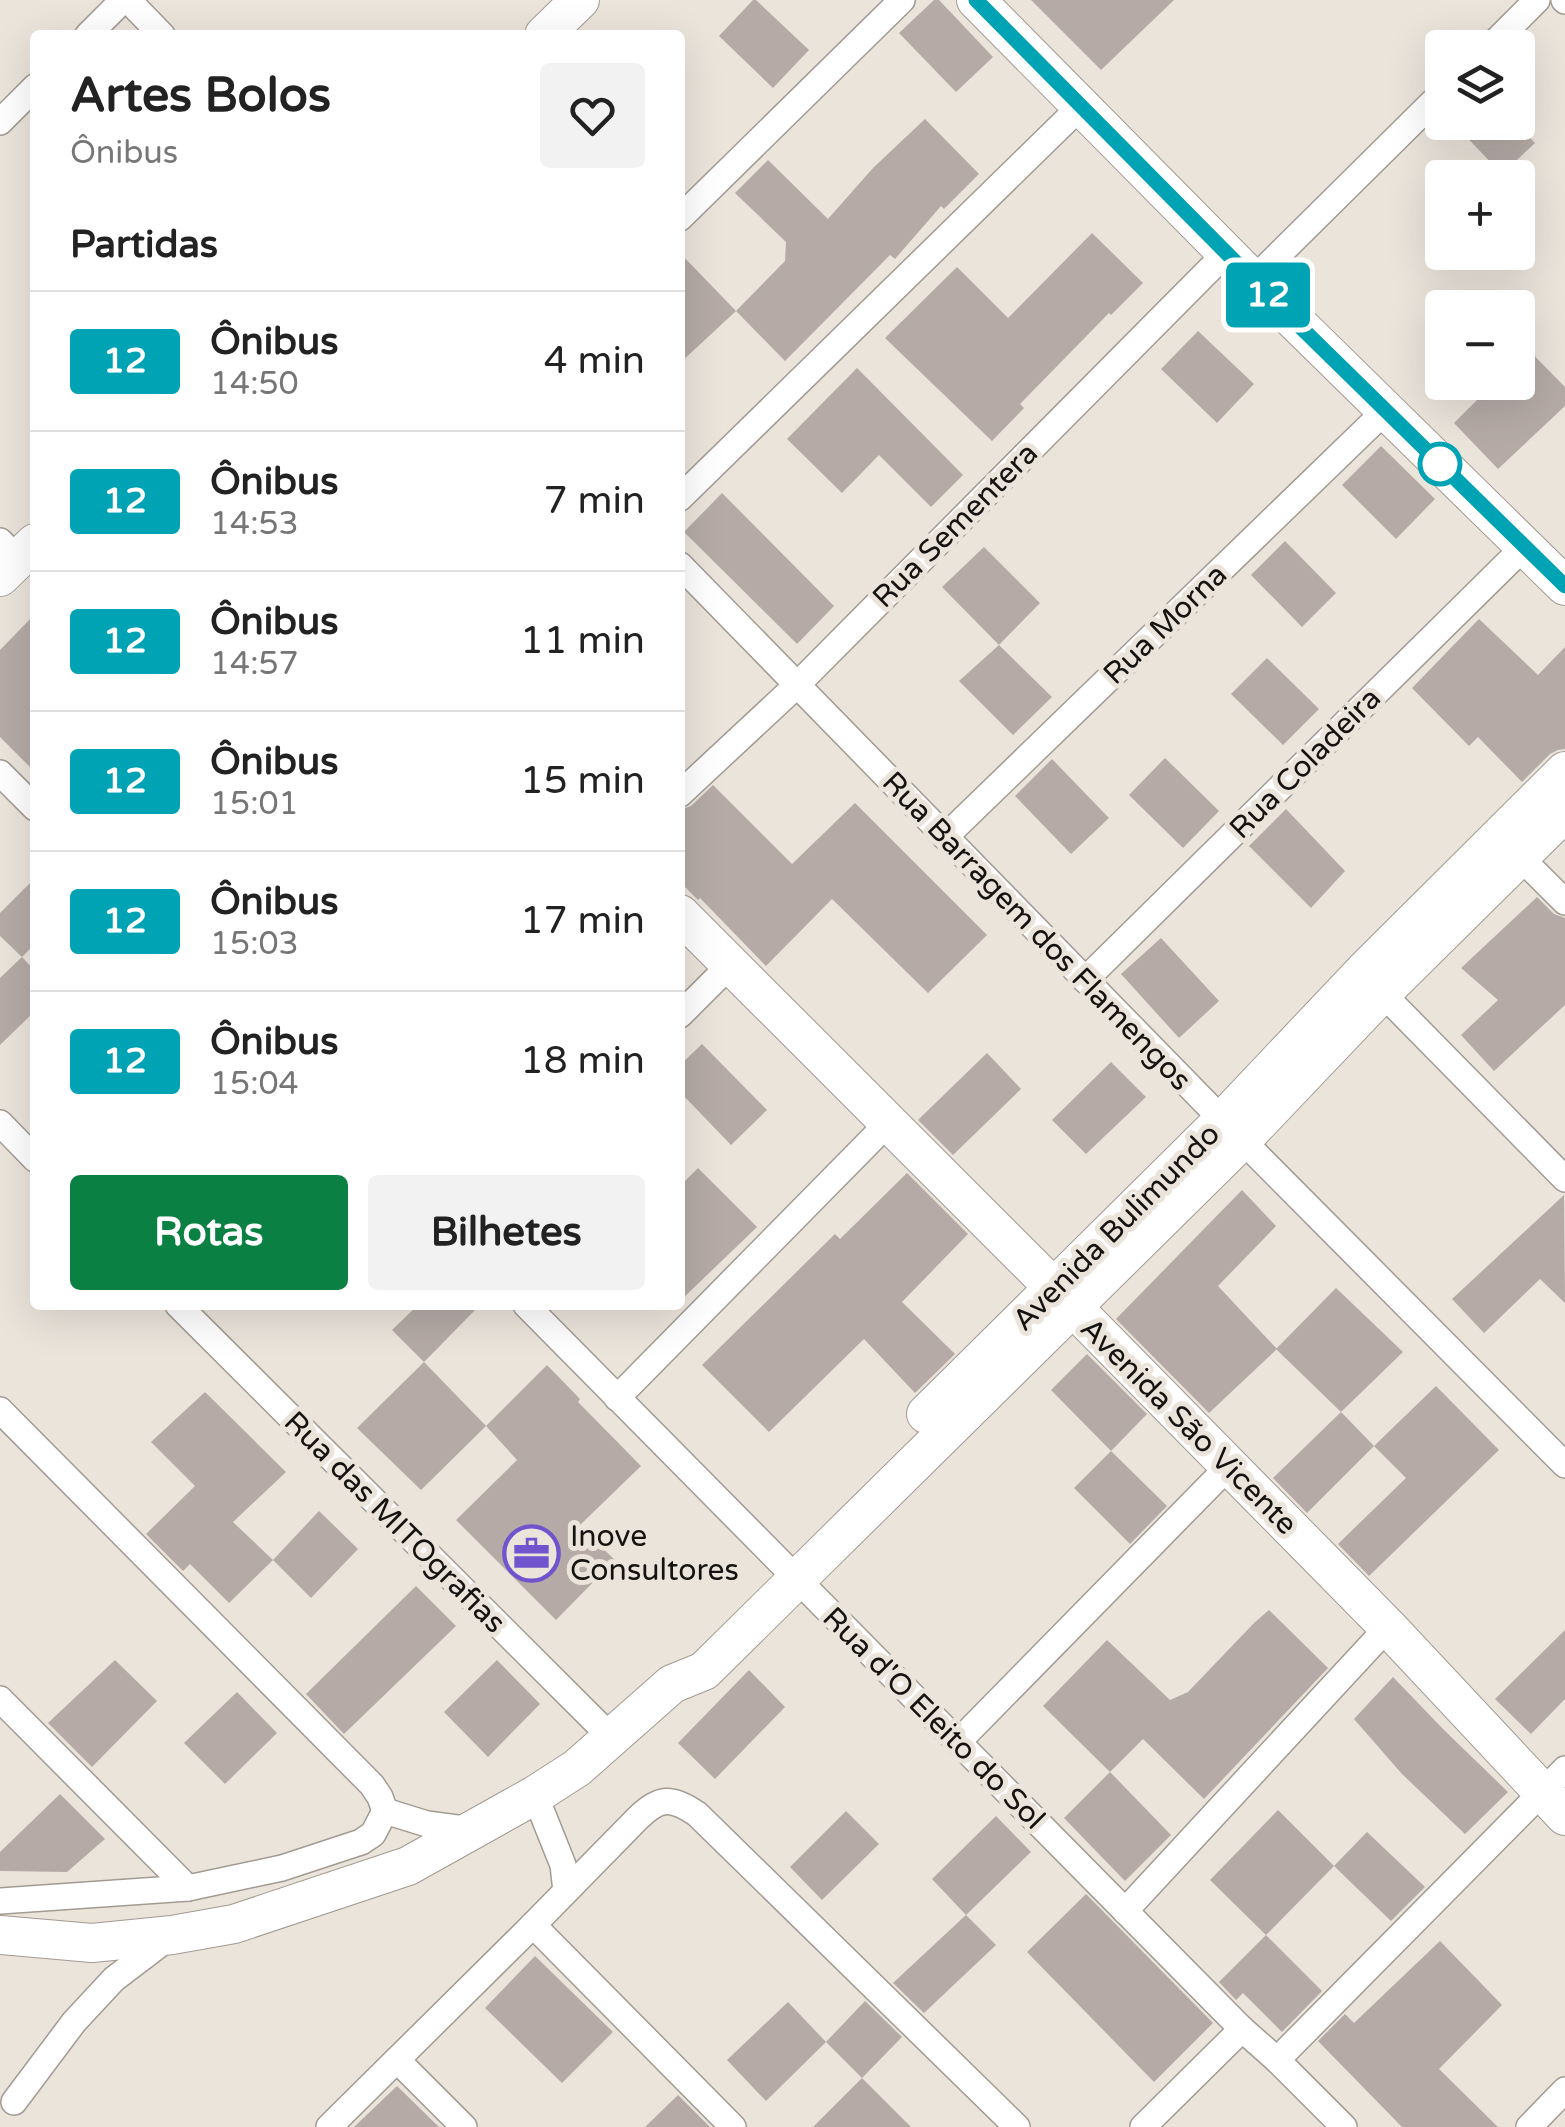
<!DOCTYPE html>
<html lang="pt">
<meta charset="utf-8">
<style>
body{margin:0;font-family:"Varela Round",sans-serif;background:#f2f2f2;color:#222;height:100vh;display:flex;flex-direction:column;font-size:38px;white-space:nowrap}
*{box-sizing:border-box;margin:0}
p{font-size:32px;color:#767676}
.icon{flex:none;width:55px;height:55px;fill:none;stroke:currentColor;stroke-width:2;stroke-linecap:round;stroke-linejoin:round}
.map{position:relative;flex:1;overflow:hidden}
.sheet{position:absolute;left:30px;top:30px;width:655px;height:1280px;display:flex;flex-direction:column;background:#fff;border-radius:10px;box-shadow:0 10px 40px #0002}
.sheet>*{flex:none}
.badge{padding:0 20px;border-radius:8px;font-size:35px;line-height:65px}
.fabs{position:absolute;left:1425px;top:30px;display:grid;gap:20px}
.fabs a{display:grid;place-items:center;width:110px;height:110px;border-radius:10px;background:#fff;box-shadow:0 10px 40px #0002;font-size:50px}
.map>.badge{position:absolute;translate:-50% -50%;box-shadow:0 0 0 5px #fff}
h2{padding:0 40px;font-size:38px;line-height:90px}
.round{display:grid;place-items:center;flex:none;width:105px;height:105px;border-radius:10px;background:#f2f2f2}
.summary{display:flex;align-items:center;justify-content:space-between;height:170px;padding:0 40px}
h1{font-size:48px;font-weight:700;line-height:75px}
.primary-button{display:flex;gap:20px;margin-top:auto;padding:20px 40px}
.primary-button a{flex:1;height:115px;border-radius:10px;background:#0b8043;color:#fff;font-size:40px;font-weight:700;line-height:115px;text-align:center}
.primary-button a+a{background:#f2f2f2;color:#222}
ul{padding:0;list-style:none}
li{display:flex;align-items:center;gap:30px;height:140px;padding:0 40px;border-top:2px solid #e0e0e0}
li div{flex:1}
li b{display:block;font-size:38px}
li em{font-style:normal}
li .badge{min-width:110px;font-weight:700;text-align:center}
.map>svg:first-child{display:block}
.building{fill:#b5aaa6}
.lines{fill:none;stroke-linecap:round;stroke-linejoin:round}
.street-casing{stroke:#a29b93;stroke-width:28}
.secondary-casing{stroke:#a29b93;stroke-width:40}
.street{stroke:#fff;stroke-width:25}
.secondary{stroke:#fff;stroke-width:38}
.line-casing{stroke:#fff;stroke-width:22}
.line{stroke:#00a3b4;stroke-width:15}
.stop-dot{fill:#fff;stroke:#00a3b4;stroke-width:5}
.labels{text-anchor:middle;stroke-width:10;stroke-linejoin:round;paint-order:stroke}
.street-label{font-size:30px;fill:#151310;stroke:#ebe4db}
.poi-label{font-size:30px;fill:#151310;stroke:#ebe4db;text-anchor:start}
</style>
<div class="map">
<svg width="1565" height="2127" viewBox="0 0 1565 2127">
<rect width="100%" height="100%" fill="#ebe4db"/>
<g class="building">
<path d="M753,0h3l53,50 -36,38 -54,-52z"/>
<path d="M934,0h5l54,57 -37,35 -57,-59z"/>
<path d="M1031,0h143l-73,70z"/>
<path d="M925,119l54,55 -35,35 -3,-3 -46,53 -5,-4 -105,106 -49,-50 49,-50 1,-19 -51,-49 33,-33 60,59 45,-51z"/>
<path d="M1452,122h63l20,21 -33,31z"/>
<path d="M1092,233l51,50 -32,32 -2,-2 -89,91 4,4 -32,33 -107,-103 72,-71 51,51z"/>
<path d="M680,253l56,58 -56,52z"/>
<path d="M1198,331l56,53 -37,39 -56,-54z"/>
<path d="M1518,339l47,48v19l-67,63 -44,-46 41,-41h23z"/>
<path d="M857,368l106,107 -32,32 -52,-52 -37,38 -55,-54z"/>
<path d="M1381,446l54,53 -39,40 -54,-54z"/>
<path d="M722,493l112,113 -37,38 -113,-112z"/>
<path d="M1285,541l51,52 -34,34 -51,-52z"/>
<path d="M984,547l56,56 -41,42 -57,-58z"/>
<path d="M35,614v158l-35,-35v-87z"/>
<path d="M1479,619l59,56 27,-28v102l-7,1 -8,4 -28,28 -44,-45 -9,9 -57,-58z"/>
<path d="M999,645l53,52 -39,38 -54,-54z"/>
<path d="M1267,658l52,51 -36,36 -52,-51z"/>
<path d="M1165,758l54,53 -36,37 -54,-53z"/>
<path d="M1052,759l57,59 -38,36 -56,-58z"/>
<path d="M713,785l79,79 63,-61 132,132 -59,58 -96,-94 -66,67 -66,-68 -2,2 -18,-18v-72l11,-4z"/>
<path d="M1286,809l59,62 -34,37 -62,-62z"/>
<path d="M35,878v66l-13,13 -22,-21v-23z"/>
<path d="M1537,897l17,17 11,4v87l-71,66 -33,-36 37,-35 -37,-32z"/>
<path d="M1161,938l58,63 -40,37 -58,-64z"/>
<path d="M22,957l13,14v40l-35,34v-67z"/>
<path d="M702,1044l65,66 -36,35 -51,-53v-27z"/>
<path d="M987,1053l34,36 -68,66 -35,-35z"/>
<path d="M1111,1062l35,35 -60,57 -34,-34z"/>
<path d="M698,1168l59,59 -77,74v-115z"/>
<path d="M907,1173l61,61 -66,68 53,52 -40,39 -51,-54 -95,93 -67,-67 133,-131 5,5z"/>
<path d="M1242,1190l34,36 -58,60 59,63 -68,64 -93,-94z"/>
<path d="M1564,1195l1,108 -25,-24 -56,54 -32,-34z"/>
<path d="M1336,1288l67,64 -62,60 -65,-63z"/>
<path d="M418,1305h62l-56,57 -32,-32z"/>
<path d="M1087,1354l60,60 -36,37 -60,-61z"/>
<path d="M424,1362l62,64 61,-61 33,34 -2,3 63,64 -62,60 36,34 -59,60 -100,-100 61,-60 -31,-34 -65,64 -64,-62z"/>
<path d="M1436,1386l63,64 -130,126 -31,-32 68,-66 -32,-32z"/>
<path d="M205,1392l81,80 -53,50 40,38 -44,43 -39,-39 -7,7 -37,-37 49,-48 -44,-44z"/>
<path d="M1341,1412l33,34 -67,67 -34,-35z"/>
<path d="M1111,1451l56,55 -37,38 -56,-56z"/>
<path d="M319,1511l39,38 -47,49 -38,-38z"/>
<path d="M416,1586l40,40 -112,108 -38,-40z"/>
<path d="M1269,1610l59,58 -124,131 -61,-60 -33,33 -67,-66 64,-66 63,60 18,-8 67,-70z"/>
<path d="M1565,1630v69l-34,35 -36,-35z"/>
<path d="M115,1660l42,41 -65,66 -44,-44z"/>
<path d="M497,1660l43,44 -52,53 -44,-45z"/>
<path d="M749,1670l36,37 -70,72 -37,-36z"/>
<path d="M1393,1677l51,53 64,62 -43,42 -63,-60 -48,-55z"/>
<path d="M237,1692l40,41 -52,51 -41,-41z"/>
<path d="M1110,1772l61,63 -46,46 -61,-63z"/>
<path d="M60,1794l45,45 -38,33 -67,-1v-19z"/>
<path d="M1278,1810l56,56 -68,69 -56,-55z"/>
<path d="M846,1811l33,33 -57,56 -32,-33z"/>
<path d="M996,1816l35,36 -65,63 -34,-36z"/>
<path d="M1367,1832l58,55 -34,34 -57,-55z"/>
<path d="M1086,1894l127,129 -59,59 -127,-130z"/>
<path d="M966,1915l30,30 -72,68 -31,-30z"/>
<path d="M1266,1935l56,56 -40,41 -39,-39 -7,7 -17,-18z"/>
<path d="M1440,1941l62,64 -63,64 59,58h-96l-84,-86 27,-27 9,9z"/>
<path d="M535,1956l78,76 -51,51 -77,-75z"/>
<path d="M865,2001l37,36 -40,41 -36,-36z"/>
<path d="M788,2002l38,40 -60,59 -39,-41z"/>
<path d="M862,2078l49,49h-98z"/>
<path d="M397,2086l42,41h-85z"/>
<path d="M678,2095l32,32h-65z"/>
</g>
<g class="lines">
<defs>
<g id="street">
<path d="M128,0l34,35"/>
<path d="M1564,0l1,1"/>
<path d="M88,35l35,-35"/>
<path d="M1489,48l48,-48"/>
<path d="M0,122l35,-35"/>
<path d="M680,218l222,-218"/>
<path d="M1253,280l189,-187"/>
<path d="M680,498l401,-392"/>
<path d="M0,541l18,18"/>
<path d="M680,565l562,575 323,325"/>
<path d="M0,773l35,35"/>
<path d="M680,794l117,-109 429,-432"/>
<path d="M945,837l440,-426"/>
<path d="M1520,857l45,45"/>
<path d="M1085,980l440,-434"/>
<path d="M1382,993l183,186"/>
<path d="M680,1015l51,-51"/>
<path d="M0,1123l35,36"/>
<path d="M178,1305l434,433"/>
<path d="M526,1305l716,724 35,31 67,67"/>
<path d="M617,1398l271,-275"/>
<path d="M0,1410l372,375 8,12 5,14"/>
<path d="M0,1699l188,189"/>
<path d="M958,1742l270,-275"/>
<path d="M535,1795l28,70 3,26"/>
<path d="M385,1811l42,13 45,6"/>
<path d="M0,1901l188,-13 94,-20 79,-26 12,-8 12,-23"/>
<path d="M1125,1911l263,-284"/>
<path d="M533,1925l200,202"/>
<path d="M397,2060l67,67"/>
<path d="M1277,2060l288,-291"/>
<path d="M14,2102l60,-80 40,-43 54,-41"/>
<path d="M329,2127l204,-202 104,-106c22,-22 34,-23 60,-5l320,313"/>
<path d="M1143,2127l99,-98"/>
<path d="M1529,2127l36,-37"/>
</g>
<g id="secondary">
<path d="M976,0l277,280 312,306"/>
<path d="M544,35l36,-35"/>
<path d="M0,577l35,-34"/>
<path d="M680,914l374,374 334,339 177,189"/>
<path d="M926,1414l297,-294 142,-150 200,-199"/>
<path d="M0,1935l92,8 80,-8 62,-11 174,-58 127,-71 42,-27 95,-84 32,-13 538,-531 140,-147 183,-181"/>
</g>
</defs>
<use href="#street" class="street-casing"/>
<use href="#secondary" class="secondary-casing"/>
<use href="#street" class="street"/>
<use href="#secondary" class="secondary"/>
</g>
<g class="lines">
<defs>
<path id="line" d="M976,0l303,306 286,280"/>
</defs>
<use href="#line" class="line-casing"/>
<use href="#line" class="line"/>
</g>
<defs>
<symbol id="office-ring" viewBox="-11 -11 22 22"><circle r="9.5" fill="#ebe4db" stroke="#7053cd" stroke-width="1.5"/><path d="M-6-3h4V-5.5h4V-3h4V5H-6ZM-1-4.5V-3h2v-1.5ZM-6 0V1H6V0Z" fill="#7053cd"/></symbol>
</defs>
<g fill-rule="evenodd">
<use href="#office-ring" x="500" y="1522" width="63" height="63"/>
</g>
<circle class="stop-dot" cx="1440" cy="464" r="20"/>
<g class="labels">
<g class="street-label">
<text transform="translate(955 525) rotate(-45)" y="10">Rua Sementera</text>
<text transform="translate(1165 624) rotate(-44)" y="10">Rua Morna</text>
<text transform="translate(1305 763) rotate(-45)" y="10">Rua Coladeira</text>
<text transform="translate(1037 931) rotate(46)" y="10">Rua Barragem dos Flamengos</text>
<text transform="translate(1116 1227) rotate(-45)" y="10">Avenida Bulimundo</text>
<text transform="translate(1189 1426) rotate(45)" y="10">Avenida São Vicente</text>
<text transform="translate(395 1522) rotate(45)" y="10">Rua das MITOgrafias</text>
<text transform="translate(934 1718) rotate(45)" y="10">Rua d'O Eleito do Sol</text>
</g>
<g class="poi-label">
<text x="570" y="1546">Inove<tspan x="570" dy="34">Consultores</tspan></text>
</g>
</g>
</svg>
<div class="fabs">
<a><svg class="icon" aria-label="layers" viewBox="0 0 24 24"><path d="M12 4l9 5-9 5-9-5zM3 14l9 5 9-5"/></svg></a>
<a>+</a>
<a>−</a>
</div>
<b class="badge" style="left:1268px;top:295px;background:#00a3b4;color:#fff">12</b>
<section class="sheet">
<div class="summary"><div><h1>Artes Bolos</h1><p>Ônibus</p></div><a class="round"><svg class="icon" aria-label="heart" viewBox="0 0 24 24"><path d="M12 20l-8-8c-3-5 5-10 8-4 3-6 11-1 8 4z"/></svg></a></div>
<h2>Partidas</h2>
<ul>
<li><span class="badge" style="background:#00a3b4;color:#fff">12</span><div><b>Ônibus</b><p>14:50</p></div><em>4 min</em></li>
<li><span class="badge" style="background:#00a3b4;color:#fff">12</span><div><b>Ônibus</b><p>14:53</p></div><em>7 min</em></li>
<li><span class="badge" style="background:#00a3b4;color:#fff">12</span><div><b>Ônibus</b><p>14:57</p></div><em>11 min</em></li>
<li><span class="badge" style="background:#00a3b4;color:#fff">12</span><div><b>Ônibus</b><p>15:01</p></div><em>15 min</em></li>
<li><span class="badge" style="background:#00a3b4;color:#fff">12</span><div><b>Ônibus</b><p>15:03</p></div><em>17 min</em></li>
<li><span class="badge" style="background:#00a3b4;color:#fff">12</span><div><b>Ônibus</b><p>15:04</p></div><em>18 min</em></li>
</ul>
<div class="primary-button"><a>Rotas</a><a>Bilhetes</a></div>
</section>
</div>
